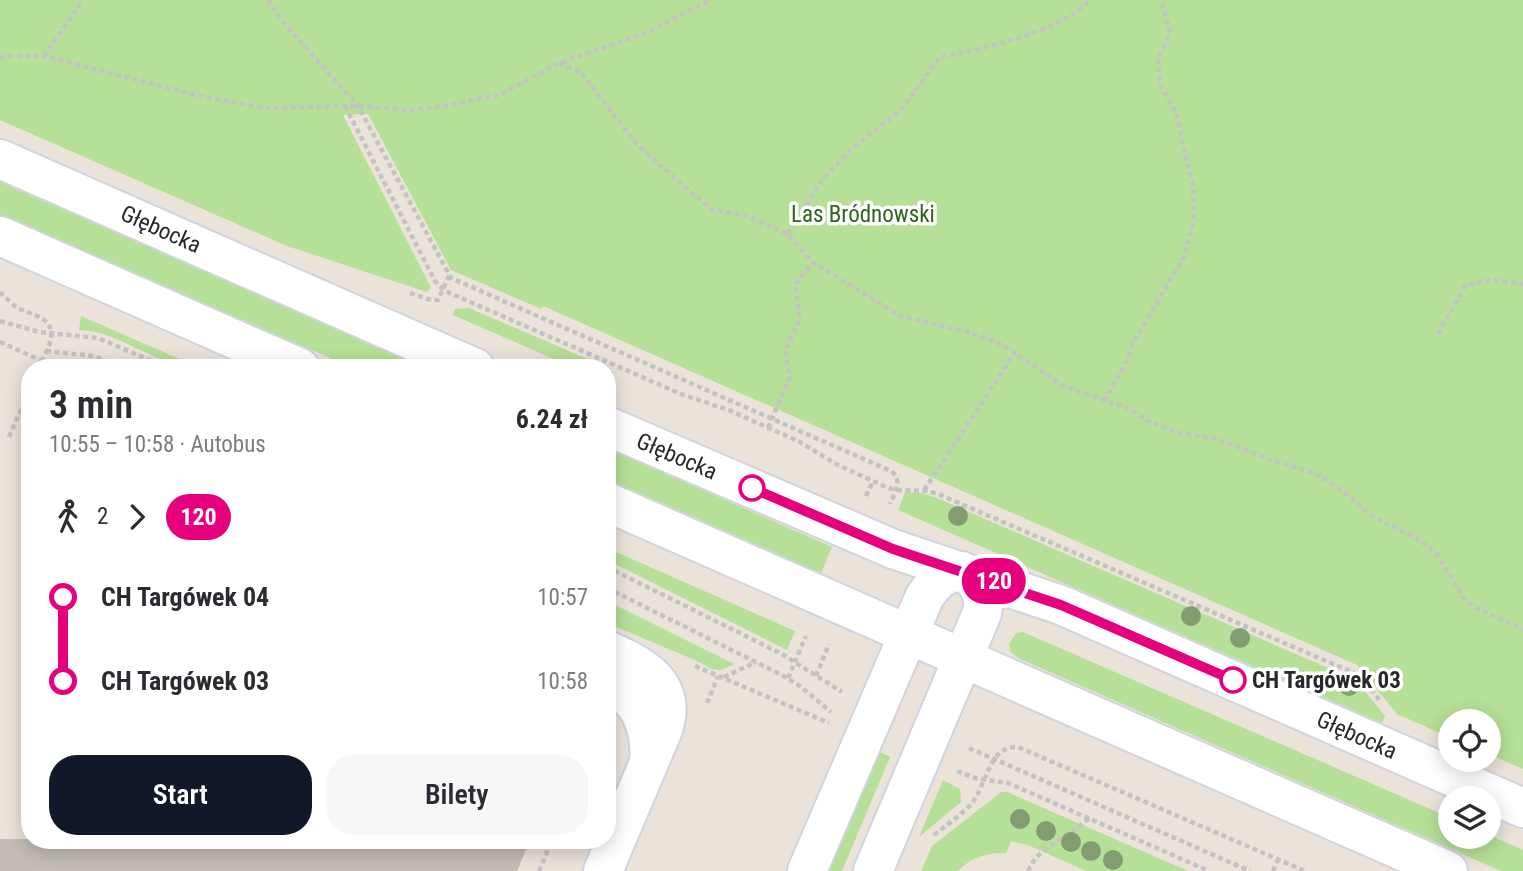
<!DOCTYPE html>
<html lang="pl">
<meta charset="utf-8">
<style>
body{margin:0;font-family:"Roboto Condensed",sans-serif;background:#f7f7f7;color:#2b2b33;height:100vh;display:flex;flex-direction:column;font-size:26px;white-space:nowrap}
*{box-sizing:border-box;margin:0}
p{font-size:23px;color:#7c7c81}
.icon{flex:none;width:38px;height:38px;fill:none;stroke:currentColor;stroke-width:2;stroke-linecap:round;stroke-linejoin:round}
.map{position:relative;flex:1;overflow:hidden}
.details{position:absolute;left:21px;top:359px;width:595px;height:490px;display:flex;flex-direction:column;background:#fff;border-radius:28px;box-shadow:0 4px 18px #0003}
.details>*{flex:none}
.badge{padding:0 14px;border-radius:23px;font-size:24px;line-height:46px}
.controls{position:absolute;left:1438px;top:709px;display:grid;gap:14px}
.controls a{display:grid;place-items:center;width:63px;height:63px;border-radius:50%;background:#fff;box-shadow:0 4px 18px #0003;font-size:35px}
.map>.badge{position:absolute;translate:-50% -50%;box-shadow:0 0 0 4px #fff}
.legs{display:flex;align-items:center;gap:10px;height:77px;padding:0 28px;font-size:23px}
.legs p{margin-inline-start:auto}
.head{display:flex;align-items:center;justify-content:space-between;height:119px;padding:0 28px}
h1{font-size:38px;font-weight:600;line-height:52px}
.action{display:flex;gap:14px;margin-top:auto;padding:14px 28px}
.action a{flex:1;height:80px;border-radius:28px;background:#111827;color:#fff;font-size:28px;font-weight:600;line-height:80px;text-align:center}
.action a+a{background:#f7f7f7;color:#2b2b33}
ul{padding:0 28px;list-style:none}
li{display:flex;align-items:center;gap:24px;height:84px;font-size:26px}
li i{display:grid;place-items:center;width:10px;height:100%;margin:0 9px;background:currentColor}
li i::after{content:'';width:18px;height:18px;margin:-9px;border:5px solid;border-radius:50%;background:#fff}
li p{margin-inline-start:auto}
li:first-child i{background:linear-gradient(#0000 50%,currentColor 0)}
li:last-child i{background:linear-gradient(currentColor 50%,#0000 0)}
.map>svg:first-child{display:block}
.green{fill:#b6e097}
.building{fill:#c3bcb7;stroke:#c6beb4;stroke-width:2}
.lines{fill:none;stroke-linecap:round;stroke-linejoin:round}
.minor-casing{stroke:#d0d4e1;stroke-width:42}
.path{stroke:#c3c3c3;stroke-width:4.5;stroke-dasharray:5 3.5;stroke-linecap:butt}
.minor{stroke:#fff;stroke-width:38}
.tree{fill:#849c71}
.line-1-casing{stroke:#fff;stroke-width:16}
.line-1{stroke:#e6007e;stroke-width:10}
.stop-1-dot{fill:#fff;stroke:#e6007e;stroke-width:3.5}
.labels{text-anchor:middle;stroke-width:7;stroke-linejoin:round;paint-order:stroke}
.park-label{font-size:23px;fill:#30631b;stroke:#fff}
.street-label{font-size:23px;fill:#282828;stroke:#fff}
.stop-label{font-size:23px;font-weight:bold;fill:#282828;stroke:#fff;text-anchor:start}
</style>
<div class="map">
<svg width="1523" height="871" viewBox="0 0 1523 871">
<rect width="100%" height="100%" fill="#ebe2da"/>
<g class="green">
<path d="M0,0h1523v769l-34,-15v-33h-38v17l-54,-24 -40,-49 -814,-359 -2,3 -90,-39 -83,-156 -25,1 88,173 -4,4 -140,-46 -287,-126z"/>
<path d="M0,182l424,185h-73l-351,-152z"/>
<path d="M469,308l137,59h-34l-119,-52 2,-6z"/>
<path d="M81,316l117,51c-42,1 -76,-36 -119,-37z"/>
<path d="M607,448l225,99 -11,26 -214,-94z"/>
<path d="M905,492l16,1 16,5 419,182 29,36 -3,7 -484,-213z"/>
<path d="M607,548l188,83 -8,19 -180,-90z"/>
<path d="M607,601l127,63 -13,6 -10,-1 -14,-8 -90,-38z"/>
<path d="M1023,632l428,186v18l38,-1 34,15v21h-22l-483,-213 -8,-7 -1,-7 7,-11z"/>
<path d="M880,752l10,5 -48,114h-13z"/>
<path d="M943,780l17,9 1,13 -42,35z"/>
<path d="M1001,792h6l181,79h-102l-56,-25 -19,-5 -5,12c-19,0 -35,4 -48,18h-37l11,-25z"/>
</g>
<path class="building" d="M0,840h529l-13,31h-516z"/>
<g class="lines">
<defs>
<g id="minor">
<path d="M0,159l475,209"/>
<path d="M0,236l300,132"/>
<path d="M607,426l286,123 168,56 462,203"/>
<path d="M607,502l841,369"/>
<path d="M607,687c9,4 19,7 25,14 14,14 19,41 17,60"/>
<path d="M603,871l59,-139c17,-46 -17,-66 -53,-81"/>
<path d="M807,871l117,-273c10,-16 19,-25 38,-27 16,10 24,23 20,42l-109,258"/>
</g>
</defs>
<use href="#minor" class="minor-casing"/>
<g class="path">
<path d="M268,0l14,21 76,85 93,172 440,193c12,10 4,21 -1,33"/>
<path d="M44,56l39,-56"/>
<path d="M0,58l4,-2h40l156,40 66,12 92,-2 52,4 40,-5 49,-10 60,-32 82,-28 70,-35"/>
<path d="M559,63l22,9 55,72 76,66 33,5 42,19 26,28 87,54 68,16 35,13 62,42 65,22 18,12 31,12 38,6 54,21 44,13 32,21 23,21 48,24 19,15 27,44 12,10 47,21"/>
<path d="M345,106l90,175 10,10 236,103 50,17 67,30 38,23 50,23 10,3 31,1 11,3 423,182 19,25"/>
<path d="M787,234l35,-54 28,-30 51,-40 39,-53c44,-9 119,-24 150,-57"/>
<path d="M0,292c5,5 10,10 16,15 11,7 33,9 35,24 2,12 -8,26 -12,37"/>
<path d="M410,293l21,7h7l11,-24"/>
<path d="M0,321l39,11 59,6 70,30"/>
<path d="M1438,334l27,-48 24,-6 34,4"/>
<path d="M0,342l42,19"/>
<path d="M46,351l48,5 28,12"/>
<path d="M1104,401l22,-38 6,-18 52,-88 10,-38 -1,-32 -17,-74 -16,-28 -2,-27 12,-25 -9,-33"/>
<path d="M768,428l22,-51 -5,-26 15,-32 -5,-35 18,-22"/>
<path d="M9,437l21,-48"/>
<path d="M924,490l91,-137"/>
<path d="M866,496l7,-15"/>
<path d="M607,567l175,87 60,38"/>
<path d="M607,588l173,86 20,12 31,26"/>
<path d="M695,666l134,57"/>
<path d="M816,676l13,-32"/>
<path d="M724,677l32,-15"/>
<path d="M788,678l18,-42"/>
<path d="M707,703l11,-27"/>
<path d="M969,748l281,123"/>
<path d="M957,771l18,7 33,5 201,88"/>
<path d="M934,835c12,-10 28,-20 38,-32 15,-19 17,-58 46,-56l287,124"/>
<path d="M539,871l13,-31"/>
<path d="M1028,871c12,-27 41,-33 61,-53"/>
<path d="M1273,871l5,-12"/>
</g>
<use href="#minor" class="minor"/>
</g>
<g class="tree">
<circle cx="958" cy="516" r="10"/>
<circle cx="1191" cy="616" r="10"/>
<circle cx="1240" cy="638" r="10"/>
<circle cx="1349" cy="686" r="10"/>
<circle cx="1020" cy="819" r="10"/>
<circle cx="1046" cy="831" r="10"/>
<circle cx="1071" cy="842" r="10"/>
<circle cx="1091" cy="851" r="10"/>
<circle cx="1113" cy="860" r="10"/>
</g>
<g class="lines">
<defs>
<path id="line-1" d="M752,488l141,61 168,56 172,75"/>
</defs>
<use href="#line-1" class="line-1-casing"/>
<use href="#line-1" class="line-1"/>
</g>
<g class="stop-1-dot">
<circle cx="752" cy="488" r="12"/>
<circle cx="1233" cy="680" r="12"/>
</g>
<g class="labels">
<g class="park-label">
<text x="863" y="222">Las Bródnowski</text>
</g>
<g class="street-label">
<text transform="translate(161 229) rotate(24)" y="8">Głębocka</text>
<text transform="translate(677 456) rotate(23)" y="8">Głębocka</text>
<text transform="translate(1357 735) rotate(24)" y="8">Głębocka</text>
</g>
<g class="stop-label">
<text x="1252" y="688">CH Targówek 03</text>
</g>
</g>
</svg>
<div class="controls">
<a><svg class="icon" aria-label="locate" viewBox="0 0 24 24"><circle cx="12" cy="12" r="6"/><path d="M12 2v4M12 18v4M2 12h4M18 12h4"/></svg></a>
<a><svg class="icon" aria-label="layers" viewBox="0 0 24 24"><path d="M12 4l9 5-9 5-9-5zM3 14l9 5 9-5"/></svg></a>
</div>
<b class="badge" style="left:994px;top:581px;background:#e6007e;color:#fff">120</b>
<section class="details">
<div class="head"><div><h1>3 min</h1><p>10:55 – 10:58 · Autobus</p></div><b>6.24 zł</b></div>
<div class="legs"><svg class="icon" aria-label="walk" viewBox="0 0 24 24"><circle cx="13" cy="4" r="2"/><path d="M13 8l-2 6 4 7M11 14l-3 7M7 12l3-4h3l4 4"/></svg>2<svg class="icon" aria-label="forward" viewBox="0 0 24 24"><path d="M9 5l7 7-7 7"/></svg><b class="badge" style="background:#e6007e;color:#fff">120</b></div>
<ul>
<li><i style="color:#e6007e"></i><b>CH Targówek 04</b><p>10:57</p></li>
<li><i style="color:#e6007e"></i><b>CH Targówek 03</b><p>10:58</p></li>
</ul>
<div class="action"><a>Start</a><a>Bilety</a></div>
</section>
</div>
